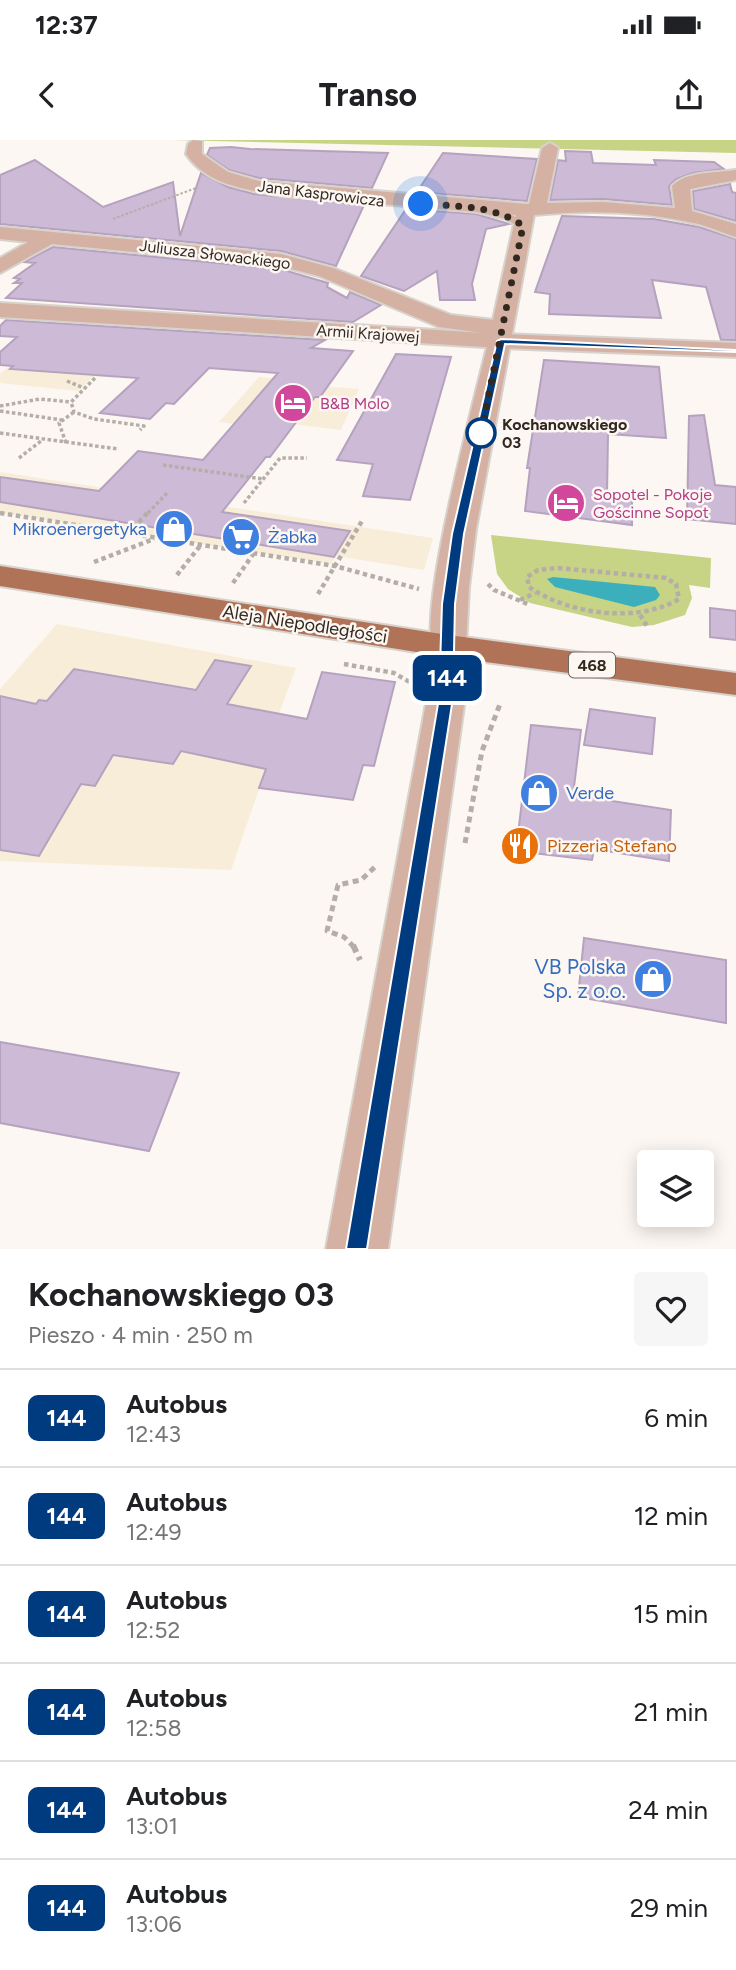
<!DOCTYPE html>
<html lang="pl">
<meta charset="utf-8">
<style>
body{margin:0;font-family:Figtree,sans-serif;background:#f6f6f6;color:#202124;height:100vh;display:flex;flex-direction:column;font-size:26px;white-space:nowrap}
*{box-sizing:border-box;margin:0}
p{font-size:23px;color:#757577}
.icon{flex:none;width:38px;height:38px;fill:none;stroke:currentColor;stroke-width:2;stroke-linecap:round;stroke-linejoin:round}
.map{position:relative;height:1109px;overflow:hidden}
.sheet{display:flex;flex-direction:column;background:#fff;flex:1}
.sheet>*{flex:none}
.badge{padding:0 14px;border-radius:10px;font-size:24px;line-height:46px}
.tools{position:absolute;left:637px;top:1010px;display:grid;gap:14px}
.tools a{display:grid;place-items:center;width:77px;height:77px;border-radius:7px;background:#fff;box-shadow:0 4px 18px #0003;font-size:35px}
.you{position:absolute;width:35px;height:35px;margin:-18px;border:5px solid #fff;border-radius:50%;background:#1a73e8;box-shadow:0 0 0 10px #1a73e833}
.map>.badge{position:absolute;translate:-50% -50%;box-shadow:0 0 0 4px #fff}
.round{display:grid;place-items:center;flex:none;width:74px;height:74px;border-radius:7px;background:#f6f6f6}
.head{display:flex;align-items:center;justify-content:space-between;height:119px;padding:0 28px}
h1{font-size:33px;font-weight:700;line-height:52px}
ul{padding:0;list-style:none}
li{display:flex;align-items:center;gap:21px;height:98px;padding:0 28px;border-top:2px solid #e0e0e0}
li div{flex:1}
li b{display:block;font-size:26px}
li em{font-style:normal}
li .badge{min-width:77px;font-weight:700;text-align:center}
.status{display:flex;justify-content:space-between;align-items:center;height:49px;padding:0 35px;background:#fff;direction:ltr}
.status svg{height:19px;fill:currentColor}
header{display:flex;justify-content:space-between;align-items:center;height:91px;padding:0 28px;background:#fff;font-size:32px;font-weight:700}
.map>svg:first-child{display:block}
.commercial{fill:#f8edd8}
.green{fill:#c7d385}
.water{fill:#3bafbb}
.building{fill:#cdbad6;stroke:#b5a2be;stroke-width:2}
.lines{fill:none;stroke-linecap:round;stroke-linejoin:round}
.service-casing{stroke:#d8d2cc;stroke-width:4}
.minor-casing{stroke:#d8d2cc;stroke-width:4}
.tertiary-casing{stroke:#d8d2cc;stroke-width:4}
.primary-casing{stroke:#d8d2cc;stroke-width:4}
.path-far4{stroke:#b5aea8;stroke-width:2;stroke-dasharray:2.5 2;stroke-linecap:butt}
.path-far3{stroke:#b5aea8;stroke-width:3.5;stroke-dasharray:3.5 2.5;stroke-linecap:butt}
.path-far2{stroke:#b5aea8;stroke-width:4.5;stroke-dasharray:4.5 3.5;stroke-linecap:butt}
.path-far1{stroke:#b5aea8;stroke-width:5;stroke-dasharray:6 4.5;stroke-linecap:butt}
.path{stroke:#b5aea8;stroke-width:6;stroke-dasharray:8 5;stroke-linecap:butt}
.service{fill:#d4b1a2;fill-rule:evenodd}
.minor{fill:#d4b1a2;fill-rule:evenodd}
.tertiary{fill:#d4b1a2;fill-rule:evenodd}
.primary{fill:#b07358;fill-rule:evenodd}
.line{fill:#003b80;stroke:#fff;stroke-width:2}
.walk{stroke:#32281f;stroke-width:7;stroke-dasharray:0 12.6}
.stop-dot{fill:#fff;stroke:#003b80;stroke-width:3.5}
.labels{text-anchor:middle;stroke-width:5;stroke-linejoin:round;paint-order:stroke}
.far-street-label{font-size:16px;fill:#32281f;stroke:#fcf7f2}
.far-hotel-label{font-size:16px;fill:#b23c85;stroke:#fcf7f2;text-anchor:start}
.far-stop-label{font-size:16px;font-weight:bold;fill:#32281f;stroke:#fcf7f2;text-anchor:start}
.shield{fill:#fcf7f2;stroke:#6f665e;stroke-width:2}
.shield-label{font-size:16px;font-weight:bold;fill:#32281f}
.shop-label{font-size:18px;fill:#366cbe;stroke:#fcf7f2;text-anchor:start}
.street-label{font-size:18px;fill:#32281f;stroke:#fcf7f2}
.food-label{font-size:18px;fill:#c56008;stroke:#fcf7f2;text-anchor:start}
.near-shop-label{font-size:21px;fill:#366cbe;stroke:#fcf7f2;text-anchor:end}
</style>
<div class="status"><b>12:37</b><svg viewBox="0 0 49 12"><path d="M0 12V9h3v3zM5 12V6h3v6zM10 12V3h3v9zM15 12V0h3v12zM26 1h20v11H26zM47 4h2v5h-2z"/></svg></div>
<header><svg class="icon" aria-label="back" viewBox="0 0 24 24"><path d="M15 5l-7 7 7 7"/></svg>Transo<svg class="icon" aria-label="share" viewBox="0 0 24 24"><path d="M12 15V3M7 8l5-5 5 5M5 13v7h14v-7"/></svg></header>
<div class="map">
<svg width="736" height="1109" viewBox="0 0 736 1109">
<rect width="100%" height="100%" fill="#fcf7f2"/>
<g class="commercial">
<path d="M15,221l108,7 -8,10 -21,-2 -16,15 -78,-8v-9z"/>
<path d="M259,237l49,4 -2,4 53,4 -18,41 -80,-10 -27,4 -15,-2z"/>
<path d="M0,332l150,23 283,43 -9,32 -88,-14 -5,8 -331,-51z"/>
<path d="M57,484l239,44 -25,67v20l-40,115 -231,-9v-172z"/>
</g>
<g class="green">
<path d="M172,0h564v13z"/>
<path d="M491,395l220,23 -1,30 -21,-3 3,13 -7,17 -31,10 -22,2 -102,-24 -22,-14 -11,-15z"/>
</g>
<path class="water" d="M553,437l102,10 5,8 -4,5 -22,7 -79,-20 -8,-8z"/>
<g class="building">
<path d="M231,7l19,2 138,4 -16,35 -113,-10 -30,-8 -22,-15 3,-7z"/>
<path d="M565,11l26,1 2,11 63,2 -2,-5 60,2 10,7 -31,4 -17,6 -7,7 3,19 -69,-6 -53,1 8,-40 8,1z"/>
<path d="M443,13l94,6 -10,42 -110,-9z"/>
<path d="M35,20l68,47 70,-25 7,54 21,-63 27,14 26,7 110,11 -28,61 -55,-15 -281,-27v-49z"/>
<path d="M730,44l2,8 4,1v28l-42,-12 -1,-18z"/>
<path d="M406,69l70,5 33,10 -23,5 -14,55 3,16h-35l-3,-29 -33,20 -43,-15z"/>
<path d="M562,76l92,3 45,8 37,12v101h-15l-15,-53 -54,-7 9,38 -112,-4 1,-20 -15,-2z"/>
<path d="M53,107l227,22 48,14 -1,4 20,11 3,-6 31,13 -28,17 -347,-24 16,-15h-8l6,-4 -6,-1 21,-15 -11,-1z"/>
<path d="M6,180l319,20 -14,8 42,3 -33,46h-5l-45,60h-4l-44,55 128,19 -16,26 -334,-55v-25l99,14 39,-40 65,9 75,-87 -69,-5 -35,36 -8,-1 -16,16 -50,-6 38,-35 -128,-9 3,-3 -13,-1v-13l17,-15 -17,-1v-10z"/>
<path d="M396,214l55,3 -41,143 -47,-4 10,-32 -36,-4z"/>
<path d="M544,220l115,7 7,71 -58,-4 -1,62 25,2v27l-107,-14 5,-43h-3z"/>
<path d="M704,275l11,70 21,2v37l-49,-5 2,-103z"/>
<path d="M710,468l26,3v29l-26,-3z"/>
<path d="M215,520l36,6 -24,38 80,15 15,-47 73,10 -21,84 -11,-1 -10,35 -94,-12 7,-19 -85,-18 -8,13 -60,-9 -18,31 -14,-2 -42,72 -39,-6v-154l36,8 3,-4 8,1 27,-32 122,21z"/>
<path d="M590,569l65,9 -3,36 -68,-9z"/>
<path d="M531,585l50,5 -8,65 98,15 -2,51 -75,-12 -2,11 -76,-9z"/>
<path d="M584,798l142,22v63l-148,-26z"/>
<path d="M0,902l179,31 -30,78 -149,-28z"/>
</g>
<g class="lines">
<defs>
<path id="service" d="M472,65l40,10 16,11 -8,2 -14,-9 -37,-9z"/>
<path id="minor" d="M193,0l9,1v13l26,18 31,9 267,23h3l13,-56 8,-5 8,5 -11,55 56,-1 72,6 -3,-22c14,-15 45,-13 64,-16v10l-46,9 2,22 44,13v13c-14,-4 -27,-11 -42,-14 -51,-12 -108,-13 -160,-8l-58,314 -7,58 -3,59 -5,8 -13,3 -13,-3c-22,-33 44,-270 55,-320l-51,-7 -120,-51 -39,-10 -228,-22 -52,29v-15l28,-16 -28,-3v-12l281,27 52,14 118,47 42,5 23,-105 -234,-19c-36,-7 -74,-10 -96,-42l2,-10z"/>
<g id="tertiary">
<path d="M0,163l501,31 235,9v14l-235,-9 -501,-31z"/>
<path d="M448,495l13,3 5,8 -1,52 -77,551h-62l101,-551 3,-52 5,-8z"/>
</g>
<path id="primary" d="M0,426l448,69 288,38v22l-288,-38 -448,-71z"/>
</defs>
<use href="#service" class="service-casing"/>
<use href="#minor" class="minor-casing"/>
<use href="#tertiary" class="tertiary-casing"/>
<use href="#primary" class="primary-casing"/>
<path class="path-far4" d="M113,79l83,-31"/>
<g class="path-far3">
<path d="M95,238l-24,24 3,10 20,7 50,7 -4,4"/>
<path d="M67,241l17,7"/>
<path d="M0,266l40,-7 31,3"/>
<path d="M0,271l62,9"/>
<path d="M0,293l118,16"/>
<path d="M66,303l-7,-20 15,-11"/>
<path d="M19,318l22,-17"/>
<path d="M163,325l100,14"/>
<path d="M244,363l36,-45h27"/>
<path d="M148,373l20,-21"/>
</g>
<g class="path-far2">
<path d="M0,373l335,53 84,23"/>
<path d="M128,394l21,-23"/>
<path d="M94,422l60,-23"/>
<path d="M558,428l108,10 10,6 3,15c-42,25 -111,15 -150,-12l-2,-10 11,-7z"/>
<path d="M177,435l23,-29"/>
<path d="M233,443l21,-30"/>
<path d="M488,444l6,6 36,15"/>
<path d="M318,454l44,-73"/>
<path d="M520,460l15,-7"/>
<path d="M640,475l7,11"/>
<path d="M344,524l50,9 19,11"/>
</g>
<g class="path-far1">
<path d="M465,703l17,-92 18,-47"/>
<path d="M354,807l-10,-10 -17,-6 11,-46 23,-5 15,-14"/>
</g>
<path class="path" d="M353,805l7,15"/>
<use href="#service" class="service"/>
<use href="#minor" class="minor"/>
<use href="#tertiary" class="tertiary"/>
<use href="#primary" class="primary"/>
</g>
<path class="line" d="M501,199l235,11v2l-231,-8 -41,190 -9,70 -2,94 -86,551h-21l93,-551 3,-94 10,-70 45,-193z"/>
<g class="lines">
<path class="walk" d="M421,64c33,2 74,1 102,22l-42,207"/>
</g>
<defs>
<symbol id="hotel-disc" viewBox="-11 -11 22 22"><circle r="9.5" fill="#d1479c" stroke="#fcf7f2"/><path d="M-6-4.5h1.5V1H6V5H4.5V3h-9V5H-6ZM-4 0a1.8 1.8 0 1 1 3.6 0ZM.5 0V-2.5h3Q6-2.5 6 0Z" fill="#fff"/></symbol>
<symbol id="shop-disc" viewBox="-11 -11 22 22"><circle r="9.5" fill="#3f7fe0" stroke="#fcf7f2"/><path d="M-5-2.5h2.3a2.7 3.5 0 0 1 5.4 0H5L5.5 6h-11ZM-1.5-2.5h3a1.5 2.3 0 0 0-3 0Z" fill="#fff"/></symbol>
<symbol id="supermarket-disc" viewBox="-11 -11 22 22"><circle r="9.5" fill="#3f7fe0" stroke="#fcf7f2"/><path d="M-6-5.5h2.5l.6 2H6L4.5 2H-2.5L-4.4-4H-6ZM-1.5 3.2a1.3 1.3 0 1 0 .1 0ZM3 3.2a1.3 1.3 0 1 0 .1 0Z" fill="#fff"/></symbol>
<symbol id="restaurant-disc" viewBox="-11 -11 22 22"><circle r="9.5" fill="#e8710a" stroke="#fcf7f2"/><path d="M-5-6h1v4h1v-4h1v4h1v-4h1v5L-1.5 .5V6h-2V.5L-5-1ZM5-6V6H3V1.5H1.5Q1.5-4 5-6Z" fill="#fff"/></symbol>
</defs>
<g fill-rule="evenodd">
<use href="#hotel-disc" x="271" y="241" width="44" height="44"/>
<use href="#hotel-disc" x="544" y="341" width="44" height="44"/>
<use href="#shop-disc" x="152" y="367" width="44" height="44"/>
<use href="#supermarket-disc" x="219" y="375" width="44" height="44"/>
<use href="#shop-disc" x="517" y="631" width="44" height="44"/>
<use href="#restaurant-disc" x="498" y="684" width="44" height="44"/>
<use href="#shop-disc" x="631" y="817" width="44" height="44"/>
</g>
<circle class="stop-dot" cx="481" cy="293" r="14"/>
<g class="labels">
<g class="far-street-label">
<text transform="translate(321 53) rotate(7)" y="6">Jana Kasprowicza</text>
<text transform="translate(215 114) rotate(7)" y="6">Juliusza Słowackiego</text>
<text transform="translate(368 193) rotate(4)" y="6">Armii Krajowej</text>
</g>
<g class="far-hotel-label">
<text x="320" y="269">B&amp;B Molo</text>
<text x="593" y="360">Sopotel - Pokoje<tspan x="593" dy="18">Gościnne Sopot</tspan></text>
</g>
<g class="far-stop-label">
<text x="502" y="290">Kochanowskiego<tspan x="502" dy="18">03</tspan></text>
</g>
<rect class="shield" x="569" y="512.5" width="46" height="25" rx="5"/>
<g class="shield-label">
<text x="592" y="531">468</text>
</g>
<g class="shop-label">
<text x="147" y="395" text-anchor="end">Mikroenergetyka</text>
<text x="268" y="403">Żabka</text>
<text x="566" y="659">Verde</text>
</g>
<g class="street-label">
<text transform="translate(305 484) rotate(9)" y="6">Aleja Niepodległości</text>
</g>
<g class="food-label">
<text x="547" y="712">Pizzeria Stefano</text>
</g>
<g class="near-shop-label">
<text x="626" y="834">VB Polska<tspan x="626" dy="24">Sp. z o.o.</tspan></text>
</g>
</g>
</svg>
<div class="tools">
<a><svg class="icon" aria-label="layers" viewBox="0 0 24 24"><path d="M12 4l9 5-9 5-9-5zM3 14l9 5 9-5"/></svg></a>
</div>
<div class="you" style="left:421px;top:64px"></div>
<b class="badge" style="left:447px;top:538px;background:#003b80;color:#fff">144</b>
</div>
<section class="sheet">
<div class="head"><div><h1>Kochanowskiego 03</h1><p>Pieszo · 4 min · 250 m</p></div><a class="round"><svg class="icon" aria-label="heart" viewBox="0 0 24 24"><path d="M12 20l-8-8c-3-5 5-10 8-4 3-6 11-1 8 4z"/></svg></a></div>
<ul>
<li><span class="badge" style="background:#003b80;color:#fff">144</span><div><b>Autobus</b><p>12:43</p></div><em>6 min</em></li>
<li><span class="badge" style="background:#003b80;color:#fff">144</span><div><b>Autobus</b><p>12:49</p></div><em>12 min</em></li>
<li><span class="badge" style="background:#003b80;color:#fff">144</span><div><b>Autobus</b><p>12:52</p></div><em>15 min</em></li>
<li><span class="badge" style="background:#003b80;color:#fff">144</span><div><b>Autobus</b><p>12:58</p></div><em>21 min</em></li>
<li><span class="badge" style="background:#003b80;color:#fff">144</span><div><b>Autobus</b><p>13:01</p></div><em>24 min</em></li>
<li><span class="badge" style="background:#003b80;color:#fff">144</span><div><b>Autobus</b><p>13:06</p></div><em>29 min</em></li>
</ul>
</section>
